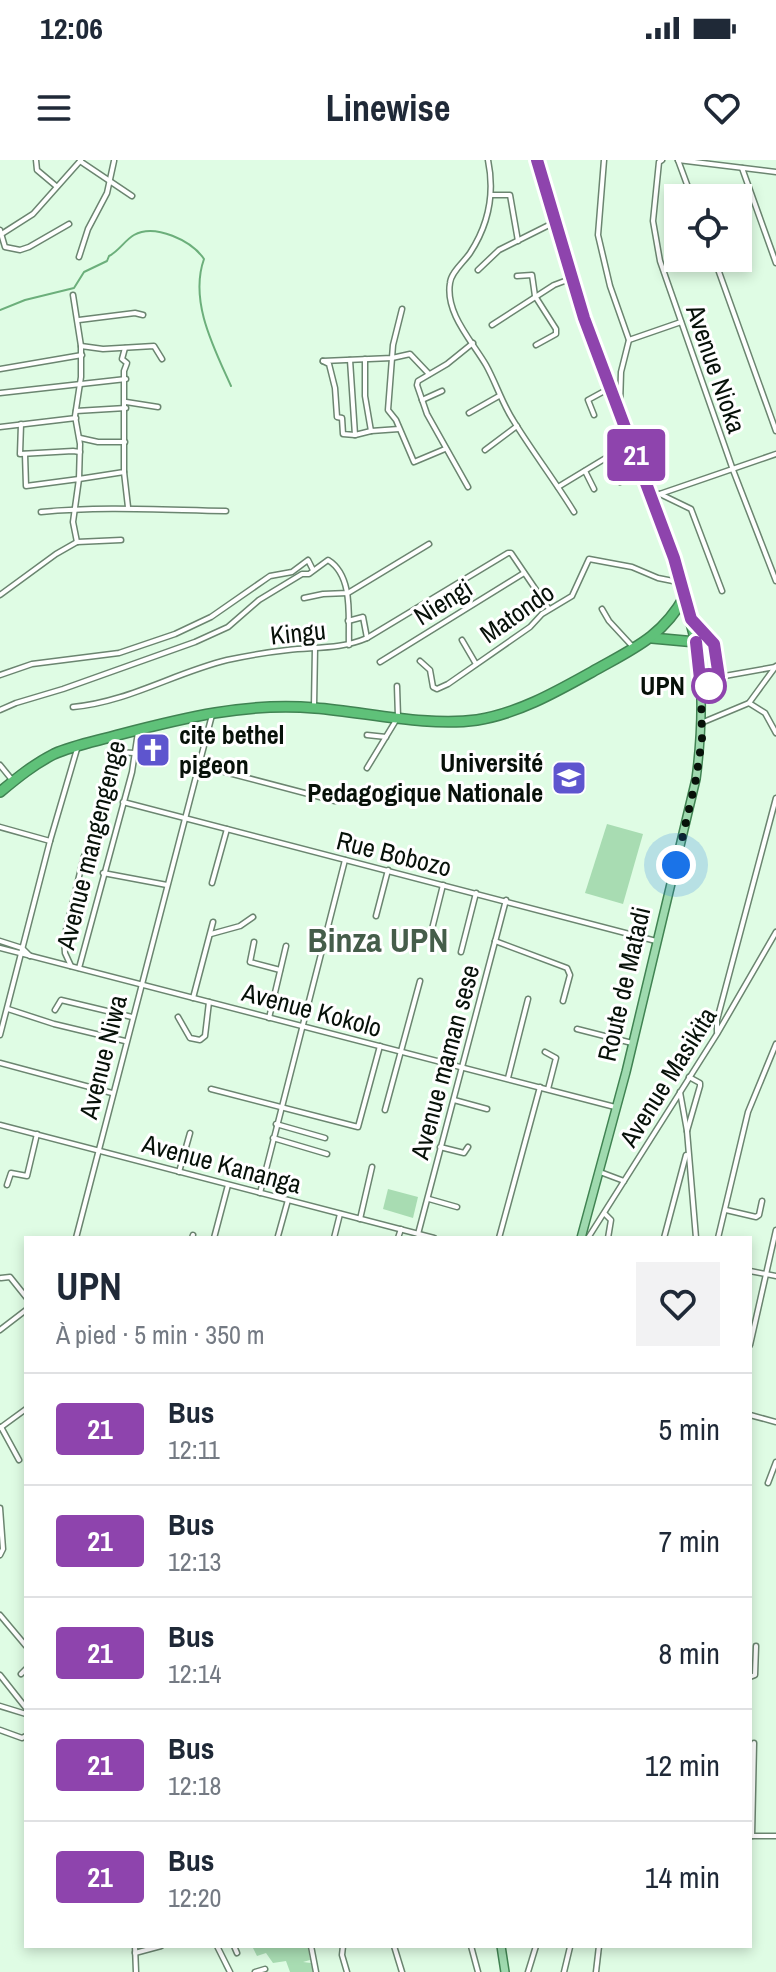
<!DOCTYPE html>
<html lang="fr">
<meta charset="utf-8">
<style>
body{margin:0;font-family:"Archivo Narrow",sans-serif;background:#f2f2f3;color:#1f2937;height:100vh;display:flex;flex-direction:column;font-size:30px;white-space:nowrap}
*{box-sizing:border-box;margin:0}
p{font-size:26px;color:#747a83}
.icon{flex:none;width:44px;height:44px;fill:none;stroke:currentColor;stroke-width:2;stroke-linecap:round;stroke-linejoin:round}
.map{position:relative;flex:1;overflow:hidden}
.side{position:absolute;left:24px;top:1076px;width:728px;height:712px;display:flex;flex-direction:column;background:#fff;border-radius:0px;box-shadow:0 4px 12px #0003}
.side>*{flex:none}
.badge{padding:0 16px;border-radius:6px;font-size:28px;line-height:52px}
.controls{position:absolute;left:664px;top:24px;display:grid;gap:16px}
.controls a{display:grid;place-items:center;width:88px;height:88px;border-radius:0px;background:#fff;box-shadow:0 4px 12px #0003;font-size:40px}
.you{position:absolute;width:40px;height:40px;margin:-20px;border:6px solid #fff;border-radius:50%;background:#1a73e8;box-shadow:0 0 0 12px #1a73e833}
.map>.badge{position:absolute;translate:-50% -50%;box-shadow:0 0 0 4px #fff}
.round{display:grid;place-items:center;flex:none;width:84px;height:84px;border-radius:0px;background:#f2f2f3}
.summary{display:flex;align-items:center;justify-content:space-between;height:136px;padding:0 32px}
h1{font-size:38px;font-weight:700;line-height:60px}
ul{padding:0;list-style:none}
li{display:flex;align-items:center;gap:24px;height:112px;padding:0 32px;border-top:2px solid #e0e1e3}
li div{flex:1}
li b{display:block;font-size:30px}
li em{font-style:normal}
li .badge{min-width:88px;font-weight:700;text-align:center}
.status{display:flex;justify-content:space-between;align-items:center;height:56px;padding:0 40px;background:#fff;direction:ltr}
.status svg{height:22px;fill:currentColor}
header{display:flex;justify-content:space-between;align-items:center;height:104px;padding:0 32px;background:#fff;font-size:36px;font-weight:700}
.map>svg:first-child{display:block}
.green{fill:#a8dcb2}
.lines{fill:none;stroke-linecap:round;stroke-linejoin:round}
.stream{stroke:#6caf7b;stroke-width:2}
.street-casing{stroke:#6b8570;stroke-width:7}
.primary-casing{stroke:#408352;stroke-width:10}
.highway-casing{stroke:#408352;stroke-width:12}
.street{stroke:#fff;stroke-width:4}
.primary{stroke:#9fdaaf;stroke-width:7}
.highway{stroke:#5fc179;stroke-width:9}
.line-casing{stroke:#fff;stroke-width:18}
.line{stroke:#8e44ad;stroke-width:12}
.walk{stroke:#071109;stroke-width:8;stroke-dasharray:0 14.4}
.stop-dot{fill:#fff;stroke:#8e44ad;stroke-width:4}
.labels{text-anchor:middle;stroke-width:6;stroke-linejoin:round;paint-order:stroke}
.street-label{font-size:26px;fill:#071109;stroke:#fff}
.stop-label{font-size:26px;font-weight:bold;fill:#071109;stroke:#fff;text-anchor:end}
.poi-label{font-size:26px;font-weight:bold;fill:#071109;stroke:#fff;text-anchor:start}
.district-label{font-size:34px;font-weight:bold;fill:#455d4a;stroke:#fff}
</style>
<div class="status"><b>12:06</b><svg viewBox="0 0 49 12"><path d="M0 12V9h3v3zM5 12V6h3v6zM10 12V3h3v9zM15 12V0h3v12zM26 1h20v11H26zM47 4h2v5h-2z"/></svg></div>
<header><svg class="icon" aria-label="menu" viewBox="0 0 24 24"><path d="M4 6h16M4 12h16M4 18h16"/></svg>Linewise<svg class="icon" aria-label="heart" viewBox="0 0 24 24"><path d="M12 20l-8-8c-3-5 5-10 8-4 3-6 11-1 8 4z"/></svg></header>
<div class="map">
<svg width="776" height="1812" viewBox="0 0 776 1812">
<rect width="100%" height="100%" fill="#dffce4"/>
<g class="green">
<path d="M607,664l36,10 -20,70 -38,-11z"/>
<path d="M388,1029l30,8 -5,21 -30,-9z"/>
<path d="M252,1786h56l2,14 -7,2 8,1 2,9h-23l-4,-11 -13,2 -7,-10 -9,3z"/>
</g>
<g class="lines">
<path class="stream" d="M0,150l25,-10 49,-12 10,-16 23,-11 2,-5c10,-5 16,-16 25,-21 21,-12 58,6 70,24 -15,42 10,89 27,127"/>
<defs>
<g id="street">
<path d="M36,0l1,10 19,16"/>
<path d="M488,0c7,34 1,64 -18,93 -6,9 -19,19 -20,30 -5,30 22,58 36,82 10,18 16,38 27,55 19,31 42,61 61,92"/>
<path d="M604,0l-6,75 12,51 19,54 -8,32 -1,33"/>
<path d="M662,0l-3,2 -6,59 7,40 73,209 43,111"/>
<path d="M678,0l98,12"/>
<path d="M678,0l14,38"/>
<path d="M80,1l52,35"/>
<path d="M742,8l34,95"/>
<path d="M491,35h19l8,46"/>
<path d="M0,70l5,17 15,3 9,-3 40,-23"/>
<path d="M0,75l33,-21 48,-54"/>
<path d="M79,97l9,-28 19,-36 7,-32"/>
<path d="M714,98l62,173"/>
<path d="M478,110l21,-20 54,-27"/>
<path d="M517,116l15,-1 3,21 21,33v5l-20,11"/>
<path d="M73,135l8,51v31l-6,39 5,28 -1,35 45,-7v-101l3,-8 -5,-4 3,-11"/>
<path d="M402,149l-9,36 -5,65 8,10 18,42 31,-13"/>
<path d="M79,160l56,-7 8,2"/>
<path d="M492,165l62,-40 16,-6"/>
<path d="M629,180l52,-18"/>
<path d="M81,186l22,3 51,-3 8,13"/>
<path d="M365,199v37l6,35 28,-2"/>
<path d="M350,200l5,75 16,-4"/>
<path d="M323,201l69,-3 18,-4 19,20"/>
<path d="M323,201l6,3 6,24 2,29 5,1 1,16 12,1"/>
<path d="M0,209l82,-14"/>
<path d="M0,233l126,-14"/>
<path d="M422,240l20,-9"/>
<path d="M126,242l32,5"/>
<path d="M76,251l50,-3"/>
<path d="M469,253l30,-17"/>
<path d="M594,255l-6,-15 22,-12"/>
<path d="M21,264l-1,30 53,-3 7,1"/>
<path d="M0,267l76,-9"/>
<path d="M80,278l18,4h27"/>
<path d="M485,290l32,-24"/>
<path d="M25,294l1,32 53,-7 -6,43 4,20"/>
<path d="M585,311l9,18"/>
<path d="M124,312l4,35"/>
<path d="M620,322l19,-13"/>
<path d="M468,327l-41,-73 -10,-29 1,-4 29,-17 26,-21"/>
<path d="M558,327l71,-43"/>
<path d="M660,334l31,15 31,82"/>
<path d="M654,336l122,-42"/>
<path d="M41,352c62,-6 123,-2 185,-1"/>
<path d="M0,435l56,-41 21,-12 44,-2"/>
<path d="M304,438l19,-4 25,-1 81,-49"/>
<path d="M602,449l7,12 24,26"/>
<path d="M693,460c18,20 29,36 24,64l-16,4"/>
<path d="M348,461l15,-4 4,21"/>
<path d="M462,480l14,24"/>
<path d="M420,501l10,9 3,17 4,2 11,-5 82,-57 12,-13 30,-18 17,-37 43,8 26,11 20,4"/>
<path d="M380,502l144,-89"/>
<path d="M0,515l32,-11 87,-11 56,-19 36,-17 59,-41 22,-4 16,-12 5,10"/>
<path d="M719,517l56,-10"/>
<path d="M749,543l16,10 11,20"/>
<path d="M314,546l1,-58"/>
<path d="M73,547c55,-5 101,-34 154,-47 19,-4 42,-8 61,-10 28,-3 54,-1 79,-12l141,-85h3l38,56"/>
<path d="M0,550l16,-7 47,-14 132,-47 33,-15 31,-27 43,-26h7l19,-14c26,16 20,58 21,85"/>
<path d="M701,563l48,-20 27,-37"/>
<path d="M367,575l19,2"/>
<path d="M111,598l5,-6 18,1"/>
<path d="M0,605l13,16"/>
<path d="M198,605l137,36"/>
<path d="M367,608l31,-51 -1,-31"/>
<path d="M123,642l533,139"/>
<path d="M0,667l50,14"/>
<path d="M103,713l64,12"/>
<path d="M212,723l15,-54"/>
<path d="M376,756l12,-46"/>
<path d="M432,769l11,-44"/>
<path d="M211,774l29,-8 13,-9"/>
<path d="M0,781l22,7 8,8"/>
<path d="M495,781l72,27 3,7 -7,26"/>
<path d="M254,782l-4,20 30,8"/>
<path d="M0,788l615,159"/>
<path d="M461,792l15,-59"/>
<path d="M71,806l-6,-13 -1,-15 20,-82"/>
<path d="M79,808l53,-196 6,-40"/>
<path d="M193,838l20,-76"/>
<path d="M8,849l46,15 71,17"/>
<path d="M55,850l6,-10 71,17"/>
<path d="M178,857l12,21 10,2 5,-4 4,-34"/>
<path d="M269,858l17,-72"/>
<path d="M577,869l55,14"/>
<path d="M717,872v-12l59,-222"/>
<path d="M0,875l50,-194 27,-92"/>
<path d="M545,892l11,6 -8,31"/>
<path d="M0,903l112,30"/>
<path d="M508,918l20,-79"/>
<path d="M211,929l147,38 22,-81"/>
<path d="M680,932l7,39 9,107"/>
<path d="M454,940l33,9"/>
<path d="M385,950l35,-129"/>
<path d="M276,964l49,14"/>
<path d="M0,965l434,113"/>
<path d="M687,971l13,-45v-3l-11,-6"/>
<path d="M273,978l54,16"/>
<path d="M440,987l24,6 4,-6"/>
<path d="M179,1012l11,-39"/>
<path d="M600,1012l24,9"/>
<path d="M7,1025l4,-12 16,3 10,-42"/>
<path d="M260,1033l85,-333"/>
<path d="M429,1039l28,8"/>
<path d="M726,1050l30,7 3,-2 3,-14"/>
<path d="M605,1054l6,6 -3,18"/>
<path d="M360,1059l12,-52"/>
<path d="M418,1074l88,-334"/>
<path d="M278,1076l10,-36"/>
<path d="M76,1078l136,-523"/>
<path d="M192,1078l1,-3"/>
<path d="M214,1078l14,-53"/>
<path d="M334,1078l6,-24"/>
<path d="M398,1078l3,-9"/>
<path d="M499,1078l41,-151"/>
<path d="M588,1078l129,-204 59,-102"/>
<path d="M664,1078l22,-83"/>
<path d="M718,1078l30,-126 28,-68"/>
<path d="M750,1111l26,5"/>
<path d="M1,1118l9,-1 16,20"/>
<path d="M0,1170l26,-20"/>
<path d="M750,1185l26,-115"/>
<path d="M750,1255l26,7"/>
<path d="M1,1267l18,33"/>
<path d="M0,1268l26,-19"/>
<path d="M768,1323l8,-21"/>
<path d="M0,1348l3,41 -3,6"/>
<path d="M0,1455l26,31"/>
<path d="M21,1514l5,-5"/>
<path d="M0,1515l26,33"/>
<path d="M750,1517l5,-2 1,-29"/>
<path d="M0,1546l26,8"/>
<path d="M0,1570l22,8 4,-2"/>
<path d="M752,1676l2,-93"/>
<path d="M752,1676h24"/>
<path d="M135,1786l1,26"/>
<path d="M217,1786l13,26"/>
<path d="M234,1786l3,7"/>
<path d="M311,1786l5,26"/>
<path d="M343,1786l-1,9 5,17"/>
<path d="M394,1786l8,26"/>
<path d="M471,1786l7,26"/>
<path d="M135,1793l26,-7"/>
<path d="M255,1812l10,-3"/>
<path d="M528,1812l8,-26"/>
<path d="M564,1812l6,-25"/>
<path d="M596,1812l3,-26"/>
</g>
<g id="primary">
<path d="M581,1078l45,-166 70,-293c6,-46 8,-91 0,-137"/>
<path d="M501,1786l4,26"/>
</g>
<g id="highway">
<path d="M537,0l47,158 90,240 22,84 -44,-4"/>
<path d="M0,632c17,-14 34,-28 54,-38 20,-9 43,-13 64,-19 65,-17 129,-33 197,-27 51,4 112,19 162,12 44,-7 84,-31 122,-52 38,-21 64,-33 86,-72"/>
</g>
</defs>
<use href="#street" class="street-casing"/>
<use href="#primary" class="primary-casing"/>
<use href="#highway" class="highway-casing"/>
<use href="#street" class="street"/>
<use href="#primary" class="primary"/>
<use href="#highway" class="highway"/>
</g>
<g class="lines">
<defs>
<path id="line" d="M537,0l47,158 90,240 17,61 23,25 5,33 -4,8 -14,3 -5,-46"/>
</defs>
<use href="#line" class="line-casing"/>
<use href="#line" class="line"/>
<path class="walk" d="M676,705l20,-86 6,-40 -1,-51 14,-3 -6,1"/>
</g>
<defs>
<symbol id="church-square" viewBox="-11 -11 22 22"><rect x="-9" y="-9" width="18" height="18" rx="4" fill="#5e55ce" stroke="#fff"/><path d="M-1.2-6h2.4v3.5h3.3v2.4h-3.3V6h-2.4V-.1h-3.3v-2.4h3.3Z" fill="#fff"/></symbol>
<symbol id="university-square" viewBox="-11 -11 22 22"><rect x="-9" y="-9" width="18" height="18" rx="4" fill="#5e55ce" stroke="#fff"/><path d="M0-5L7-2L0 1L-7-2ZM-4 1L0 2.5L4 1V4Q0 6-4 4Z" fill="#fff"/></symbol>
</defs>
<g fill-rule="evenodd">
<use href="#church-square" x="133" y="570" width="40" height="40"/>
<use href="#university-square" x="549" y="598" width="40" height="40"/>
</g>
<circle class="stop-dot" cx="709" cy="526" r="16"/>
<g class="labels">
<g class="street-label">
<text transform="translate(716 209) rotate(71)" y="9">Avenue Nioka</text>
<text transform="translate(443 442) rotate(-32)" y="9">Niengi</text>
<text transform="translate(517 453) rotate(-35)" y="9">Matondo</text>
<text transform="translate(298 473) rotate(-6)" y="9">Kingu</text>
<text transform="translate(91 685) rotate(-76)" y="9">Avenue mangengenge</text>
<text transform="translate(394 694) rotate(14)" y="9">Rue Bobozo</text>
<text transform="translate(624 824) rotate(-77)" y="9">Route de Matadi</text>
<text transform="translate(312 850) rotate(15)" y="9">Avenue Kokolo</text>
<text transform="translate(103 897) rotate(-76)" y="9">Avenue Niwa</text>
<text transform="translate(445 902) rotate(-75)" y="9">Avenue maman sese</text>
<text transform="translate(668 917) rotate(-58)" y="9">Avenue Masikita</text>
<text transform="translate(222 1004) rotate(15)" y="9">Avenue Kananga</text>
</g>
<g class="stop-label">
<text x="685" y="535">UPN</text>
</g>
<g class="poi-label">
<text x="179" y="584">cite bethel<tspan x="179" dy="30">pigeon</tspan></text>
<text x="543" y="612" text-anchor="end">Université<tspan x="543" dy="30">Pedagogique Nationale</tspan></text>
</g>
<g class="district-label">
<text x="378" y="792">Binza UPN</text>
</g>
</g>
</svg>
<div class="controls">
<a><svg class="icon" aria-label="locate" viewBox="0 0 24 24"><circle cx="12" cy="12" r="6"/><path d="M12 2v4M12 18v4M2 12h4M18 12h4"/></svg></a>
</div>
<div class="you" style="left:676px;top:705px"></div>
<b class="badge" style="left:636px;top:295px;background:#8e44ad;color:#fff">21</b>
<section class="side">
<div class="summary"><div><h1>UPN</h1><p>À pied · 5 min · 350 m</p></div><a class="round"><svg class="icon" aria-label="heart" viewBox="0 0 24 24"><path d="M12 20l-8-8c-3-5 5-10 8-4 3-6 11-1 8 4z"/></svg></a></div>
<ul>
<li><span class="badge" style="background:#8e44ad;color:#fff">21</span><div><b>Bus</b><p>12:11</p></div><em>5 min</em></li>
<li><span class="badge" style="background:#8e44ad;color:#fff">21</span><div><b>Bus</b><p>12:13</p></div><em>7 min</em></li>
<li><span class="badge" style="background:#8e44ad;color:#fff">21</span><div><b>Bus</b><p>12:14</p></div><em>8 min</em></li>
<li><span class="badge" style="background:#8e44ad;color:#fff">21</span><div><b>Bus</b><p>12:18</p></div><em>12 min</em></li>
<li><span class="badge" style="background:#8e44ad;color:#fff">21</span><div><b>Bus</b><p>12:20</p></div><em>14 min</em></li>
</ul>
</section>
</div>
